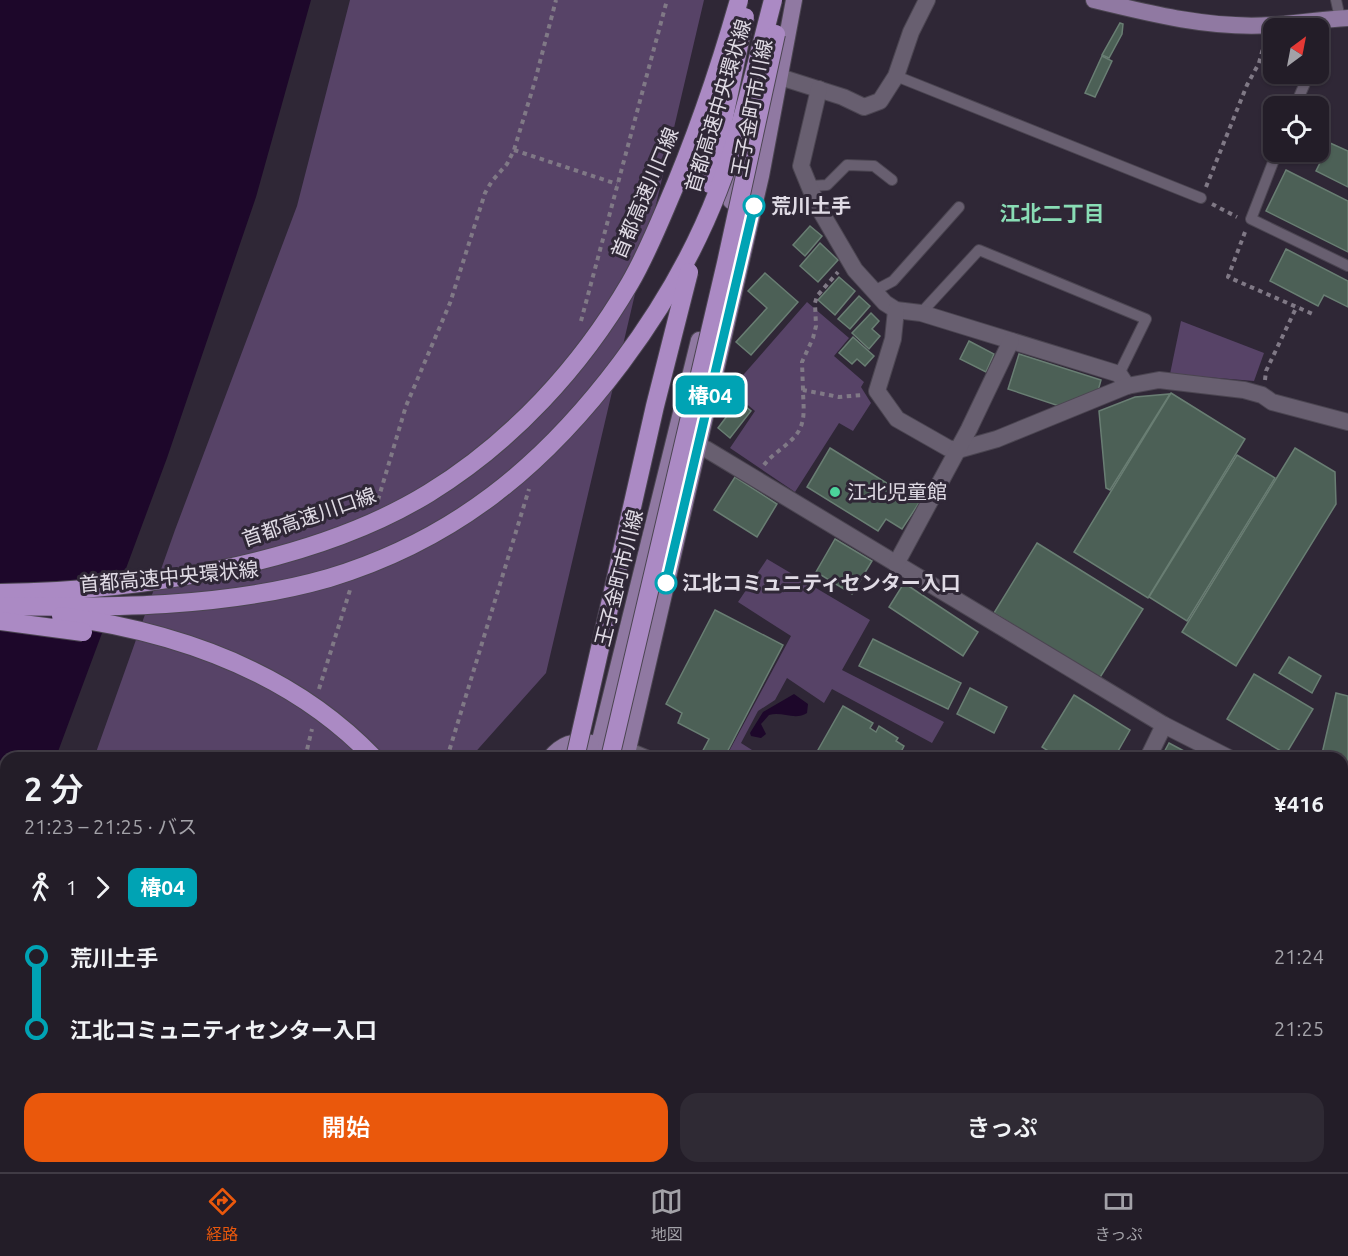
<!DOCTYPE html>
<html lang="ja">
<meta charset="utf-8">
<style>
body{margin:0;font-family:Ubuntu,"Noto Sans JP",sans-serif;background:#2f2a34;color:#f1f3f6;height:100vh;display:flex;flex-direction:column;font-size:22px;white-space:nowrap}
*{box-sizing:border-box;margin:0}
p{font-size:20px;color:#a3a2a8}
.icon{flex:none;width:33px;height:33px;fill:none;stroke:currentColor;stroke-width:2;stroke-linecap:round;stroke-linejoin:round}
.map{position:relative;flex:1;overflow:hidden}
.sheet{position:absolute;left:0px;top:752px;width:1348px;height:422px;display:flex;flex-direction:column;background:#231d28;border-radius:18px 18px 0 0;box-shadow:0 2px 4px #0004,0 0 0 2px #403b45}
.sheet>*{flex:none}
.badge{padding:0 12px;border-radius:9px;font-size:21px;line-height:39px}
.needle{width:39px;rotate:32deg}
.tools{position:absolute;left:1263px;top:18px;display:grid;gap:12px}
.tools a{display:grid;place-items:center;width:66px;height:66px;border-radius:12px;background:#231d28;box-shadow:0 2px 4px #0004,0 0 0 2px #403b45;font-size:30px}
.map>.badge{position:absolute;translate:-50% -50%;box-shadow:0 0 0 3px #fff}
.legs{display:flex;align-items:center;gap:9px;height:66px;padding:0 24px;font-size:20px}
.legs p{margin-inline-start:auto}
.overview{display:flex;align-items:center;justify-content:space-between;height:102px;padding:0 24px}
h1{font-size:33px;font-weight:600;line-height:45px}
.primary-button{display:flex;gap:12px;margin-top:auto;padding:12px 24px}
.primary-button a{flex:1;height:69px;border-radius:18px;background:#ea580c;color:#fff;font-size:24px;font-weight:600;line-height:69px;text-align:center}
.primary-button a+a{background:#2f2a34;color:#f1f3f6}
ul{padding:0 24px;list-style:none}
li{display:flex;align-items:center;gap:21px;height:72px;font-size:22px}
li i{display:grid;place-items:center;width:9px;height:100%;margin:0 8px;background:currentColor}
li i::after{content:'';width:15px;height:15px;margin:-8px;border:4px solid;border-radius:50%;background:#231d28}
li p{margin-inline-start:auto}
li:first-child i{background:linear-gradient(#0000 50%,currentColor 0)}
li:last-child i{background:linear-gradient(currentColor 50%,#0000 0)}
.tabs{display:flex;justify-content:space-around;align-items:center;height:84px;border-top:2px solid #403b45;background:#231d28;font-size:16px;color:#a3a2a8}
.tabs a{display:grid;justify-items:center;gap:3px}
.tabs .active{color:#ea580c}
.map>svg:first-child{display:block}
.green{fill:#574367}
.water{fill:#1d072a}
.building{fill:#4c6056;stroke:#697e73;stroke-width:1.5}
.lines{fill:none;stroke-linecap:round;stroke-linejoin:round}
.service-casing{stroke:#4b4551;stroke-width:12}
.minor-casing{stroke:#4b4551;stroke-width:18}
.secondary-casing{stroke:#4b4551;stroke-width:18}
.primary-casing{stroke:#4b4551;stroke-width:18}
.motorway-casing{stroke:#4b4551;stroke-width:20}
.path{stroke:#807986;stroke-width:4;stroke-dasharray:4.5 4.5;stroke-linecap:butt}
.service{stroke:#685f70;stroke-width:10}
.minor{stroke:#685f70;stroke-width:16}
.secondary{stroke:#685f70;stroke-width:16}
.primary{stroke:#9079a2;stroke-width:16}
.motorway{stroke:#ab8ac4;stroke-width:18}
.motorway-bridge-casing{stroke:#4b4551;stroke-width:20;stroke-linecap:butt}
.motorway-bridge{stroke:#ab8ac4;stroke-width:18}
.line-1-casing{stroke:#fff;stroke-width:14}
.line-1{stroke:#00a3b4;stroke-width:9}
.stop-1-dot{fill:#fff;stroke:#00a3b4;stroke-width:3}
.poi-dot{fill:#4bd49b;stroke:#2f2736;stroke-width:2}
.labels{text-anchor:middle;stroke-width:6;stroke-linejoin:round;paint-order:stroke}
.street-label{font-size:20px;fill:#e0dbe5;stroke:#2f2736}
.stop-label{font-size:20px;font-weight:bold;fill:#e0dbe5;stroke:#2f2736;text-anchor:start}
.poi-label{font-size:20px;fill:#e0dbe5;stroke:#2f2736;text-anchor:start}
.neighbourhood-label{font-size:21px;font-weight:bold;fill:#89ddb5;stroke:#2f2736}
</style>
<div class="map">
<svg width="1348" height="1172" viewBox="0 0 1348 1172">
<rect width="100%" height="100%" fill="#2f2736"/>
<g class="green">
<path d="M350,0h354l-158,673 -75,84 -377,1 81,-228 122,-324z"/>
<path d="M807,302l42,36 -15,18 30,26 -3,5 10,16 -18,28 -14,-8 -44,69 -65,-44 25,-37 -25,-21z"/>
<path d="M1181,321l83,32 -10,28 -84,-7z"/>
<path d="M767,559l103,61 -28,50 102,52 -12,21 -100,-54 -8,14 -37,-25 -12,22 -17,11 -17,32 11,7 -4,7h-22l65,-121 -53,-34z"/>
<path d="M6,1013v143l-6,-1v-124z"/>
<path d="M95,1167h258l-1,5h-217z"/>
</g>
<g class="water">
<path d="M0,0h311l-55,197 -89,261 -111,299 -50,1v139l-6,16z"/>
<path d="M794,694l14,10 -1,9c-12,8 -25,-2 -38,2l-8,9 5,10 -5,4 -10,-2 -1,-3 13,-21z"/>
</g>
<g class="building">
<path d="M1120,23l3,1 -1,10 -13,24 -7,-3z"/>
<path d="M1102,56l10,5 -17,36 -10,-4z"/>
<path d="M1330,143l18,8v36l-32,-16z"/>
<path d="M1286,170l62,31v51l-82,-41z"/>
<path d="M810,226l12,10 -17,20 -12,-11z"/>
<path d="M820,243l18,17 -20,22 -18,-16z"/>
<path d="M1286,249l62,32v26l-24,-12 -6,11 -48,-25z"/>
<path d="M765,273l33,29 -47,53 -15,-13 31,-34 -19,-17z"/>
<path d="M839,277l16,14 -20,24 -17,-15z"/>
<path d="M859,296l11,10 -20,23 -12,-10z"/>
<path d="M871,313l8,8 -7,8 8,7 -11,13 -17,-16z"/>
<path d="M853,337l21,19 -9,10 -8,-7 -5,5 -13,-11z"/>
<path d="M969,341l25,13 -8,18 -26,-13z"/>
<path d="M1019,354l82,26 -3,11 -36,16 -54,-18z"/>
<path d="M1171,393l74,46 -97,159 -74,-46z"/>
<path d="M1170,394l-60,96 -4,-2 -7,-77 36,-14z"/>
<path d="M732,396l19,15 -21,27 -12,-10 9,-12 -6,-5z"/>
<path d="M830,448l89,55 -17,26 -16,-10 -8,12 -71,-44z"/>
<path d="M1295,448l40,24 1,32 -100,162 -54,-34z"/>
<path d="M1237,455l38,23 -88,143 -38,-24z"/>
<path d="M735,477l42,27 -20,33 -43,-27z"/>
<path d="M835,539l37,22 -20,33 -36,-22z"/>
<path d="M1037,543l106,66 -44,70 -105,-66z"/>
<path d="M904,583l74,49 -15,24 -74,-49z"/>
<path d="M715,610l68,35 -59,113h-25l10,-19 -31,-16 4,-10 -16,-9z"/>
<path d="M873,639l88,44 -13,26 -89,-43z"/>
<path d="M1289,657l32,19 -9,17 -33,-20z"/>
<path d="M1254,674l59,35 -27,45 -59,-35z"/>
<path d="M970,688l37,19 -13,26 -37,-19z"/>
<path d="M1336,693l12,3v93l-6,-2v-29h-21z"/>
<path d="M1074,695l56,35 -16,28h-55l-17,-11z"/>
<path d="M843,706l30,17 -3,5 6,4 3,-6 19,12 -2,3 8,5 -6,12h-39l-4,-3 -2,3 -39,-1z"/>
<path d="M1169,743l28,15h-36z"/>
<path d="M953,1167h120l-2,5h-120z"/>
<path d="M1084,1167h106l-2,5h-106z"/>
<path d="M1285,1167h41l4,5h-40z"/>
</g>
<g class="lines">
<defs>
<g id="service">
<path d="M1336,0l4,18"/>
<path d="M1318,49l7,-29"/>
<path d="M896,76l305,122"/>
<path d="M1295,106l14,-32"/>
<path d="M1277,152l-26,67 97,47"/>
<path d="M810,186l17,-1 20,-20 27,1 18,14"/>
<path d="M874,291l19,-10 66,-74"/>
<path d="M921,313l58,-63 167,69 -27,55"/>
<path d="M1342,987l6,3"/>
<path d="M594,1167l8,5"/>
<path d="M1334,1167l5,5"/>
</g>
<g id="minor">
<path d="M780,77l63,20 21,10 16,-6 16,-25 15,-44 16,-32"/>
<path d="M819,89l-18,77 16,39 38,65 30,33 11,7 25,3 198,61 8,12"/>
<path d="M896,310l-3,29 -16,52 20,28 51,29 10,2 39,-11 130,-53 32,-6 85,10 18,5 10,7 76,20"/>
<path d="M685,450l21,-1 458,276 65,33"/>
<path d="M896,564l73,-135 42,-88"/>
<path d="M627,750l19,8"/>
<path d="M1148,758l16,-33"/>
<path d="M1342,807l6,2"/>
<path d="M1342,857l6,-14"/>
<path d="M650,1167l9,5"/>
<path d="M784,1167l11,5"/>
<path d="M908,1172l3,-5"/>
<path d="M1209,1172l2,-5"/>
</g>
<path id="secondary" d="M502,1172l1,-5"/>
<g id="primary">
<path d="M1094,0c57,14 118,29 177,25 25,-1 51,-6 77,-7"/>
<path d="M731,201l11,-60"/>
<path d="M599,744l100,-404"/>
<path d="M550,758c12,-14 23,-18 41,-15"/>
<path d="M626,758l135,-582 33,-176"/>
<path d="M370,1172l1,-5"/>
<path d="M534,1172l1,-5"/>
</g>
<g id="motorway">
<path d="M454,1172v-5"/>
<path d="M478,1172l1,-5"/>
<path d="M514,1172l1,-5"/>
</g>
</defs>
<use href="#service" class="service-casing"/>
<use href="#minor" class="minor-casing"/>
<use href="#secondary" class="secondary-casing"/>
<use href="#primary" class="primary-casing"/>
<use href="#motorway" class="motorway-casing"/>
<g class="path">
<path d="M514,150l103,34"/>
<path d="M1206,187l41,-102 12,-22 6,-22"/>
<path d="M1212,204l25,13"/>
<path d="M1245,232l-17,45 87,38"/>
<path d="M581,321l86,-321"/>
<path d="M1265,380l1,-9 31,-65"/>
<path d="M803,390l-1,-28 11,-24 3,-12 -1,-23 2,-7 21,-24"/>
<path d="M764,465c10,-14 34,-24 38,-42 3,-10 1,-23 1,-33l36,7 23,-2"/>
<path d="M378,500l28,-94 44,-103 35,-110 7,-12 15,-17 7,-14 21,-69 21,-81"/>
<path d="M319,689l31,-99"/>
<path d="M305,758l7,-29"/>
<path d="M447,758l82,-269"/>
<path d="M228,1167v5"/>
</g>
<use href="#service" class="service"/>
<use href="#minor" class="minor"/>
<use href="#secondary" class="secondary"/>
<use href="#primary" class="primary"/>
<use href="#motorway" class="motorway"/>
<defs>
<g id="motorway-bridge">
<path d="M710,184l35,-167"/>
<path d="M0,593c136,-2 312,-28 429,-100 83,-51 152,-126 201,-210 14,-24 25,-50 36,-76 29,-67 53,-137 73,-207"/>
<path d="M0,606c107,2 225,2 329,-28 125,-38 214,-111 292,-215 40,-53 73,-110 97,-172 24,-62 38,-127 55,-191"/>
<path d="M61,616c117,16 230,55 313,142"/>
<path d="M0,621l83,11"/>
<path d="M575,758l80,-352 34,-134"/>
<path d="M610,758l116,-495 50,-229"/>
</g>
</defs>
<use href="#motorway-bridge" class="motorway-bridge-casing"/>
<use href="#motorway-bridge" class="motorway-bridge"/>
</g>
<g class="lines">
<defs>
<path id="line-1" d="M666,583l88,-377"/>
</defs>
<use href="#line-1" class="line-1-casing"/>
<use href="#line-1" class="line-1"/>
</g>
<g class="stop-1-dot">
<circle cx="754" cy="206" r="10"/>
<circle cx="666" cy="583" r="10"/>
</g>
<circle class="poi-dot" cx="835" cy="492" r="6"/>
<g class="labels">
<g class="street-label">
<text transform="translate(718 106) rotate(-73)" y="7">首都高速中央環状線</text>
<text transform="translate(752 108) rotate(-79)" y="7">王子金町市川線</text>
<text transform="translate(645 193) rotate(-67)" y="7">首都高速川口線</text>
<text transform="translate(309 517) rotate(-19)" y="7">首都高速川口線</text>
<text transform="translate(169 577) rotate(-5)" y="7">首都高速中央環状線</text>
<text transform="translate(619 578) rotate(-76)" y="7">王子金町市川線</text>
</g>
<g class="stop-label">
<text x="771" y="213">荒川土手</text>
<text x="682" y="590">江北コミュニティセンター入口</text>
</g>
<g class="poi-label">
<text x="847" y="499">江北児童館</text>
</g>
<g class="neighbourhood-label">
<text x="1052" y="221">江北二丁目</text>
</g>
</g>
</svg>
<div class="tools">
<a><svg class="needle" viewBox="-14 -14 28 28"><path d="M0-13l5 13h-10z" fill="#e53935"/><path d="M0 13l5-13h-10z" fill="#a3a2a8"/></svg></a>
<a><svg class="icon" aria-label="locate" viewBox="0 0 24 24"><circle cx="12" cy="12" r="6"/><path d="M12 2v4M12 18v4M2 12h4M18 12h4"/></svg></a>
</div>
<b class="badge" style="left:710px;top:395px;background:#00a3b4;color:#fff">椿04</b>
<section class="sheet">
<div class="overview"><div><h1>2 分</h1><p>21:23 – 21:25 · バス</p></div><b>¥416</b></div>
<div class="legs"><svg class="icon" aria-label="walk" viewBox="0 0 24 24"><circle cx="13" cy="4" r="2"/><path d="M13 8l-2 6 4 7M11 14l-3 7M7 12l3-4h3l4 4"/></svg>1<svg class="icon" aria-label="forward" viewBox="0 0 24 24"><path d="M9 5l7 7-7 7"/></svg><b class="badge" style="background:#00a3b4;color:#fff">椿04</b></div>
<ul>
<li><i style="color:#00a3b4"></i><b>荒川土手</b><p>21:24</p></li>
<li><i style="color:#00a3b4"></i><b>江北コミュニティセンター入口</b><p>21:25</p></li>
</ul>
<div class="primary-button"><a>開始</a><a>きっぷ</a></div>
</section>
</div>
<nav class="tabs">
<a class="active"><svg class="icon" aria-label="directions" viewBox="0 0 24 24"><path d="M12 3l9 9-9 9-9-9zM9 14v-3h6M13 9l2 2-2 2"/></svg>経路</a>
<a><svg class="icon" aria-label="map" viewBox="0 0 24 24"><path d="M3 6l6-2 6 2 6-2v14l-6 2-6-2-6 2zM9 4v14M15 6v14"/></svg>地図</a>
<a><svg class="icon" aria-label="tickets" viewBox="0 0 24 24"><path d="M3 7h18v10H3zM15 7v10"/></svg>きっぷ</a>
</nav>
